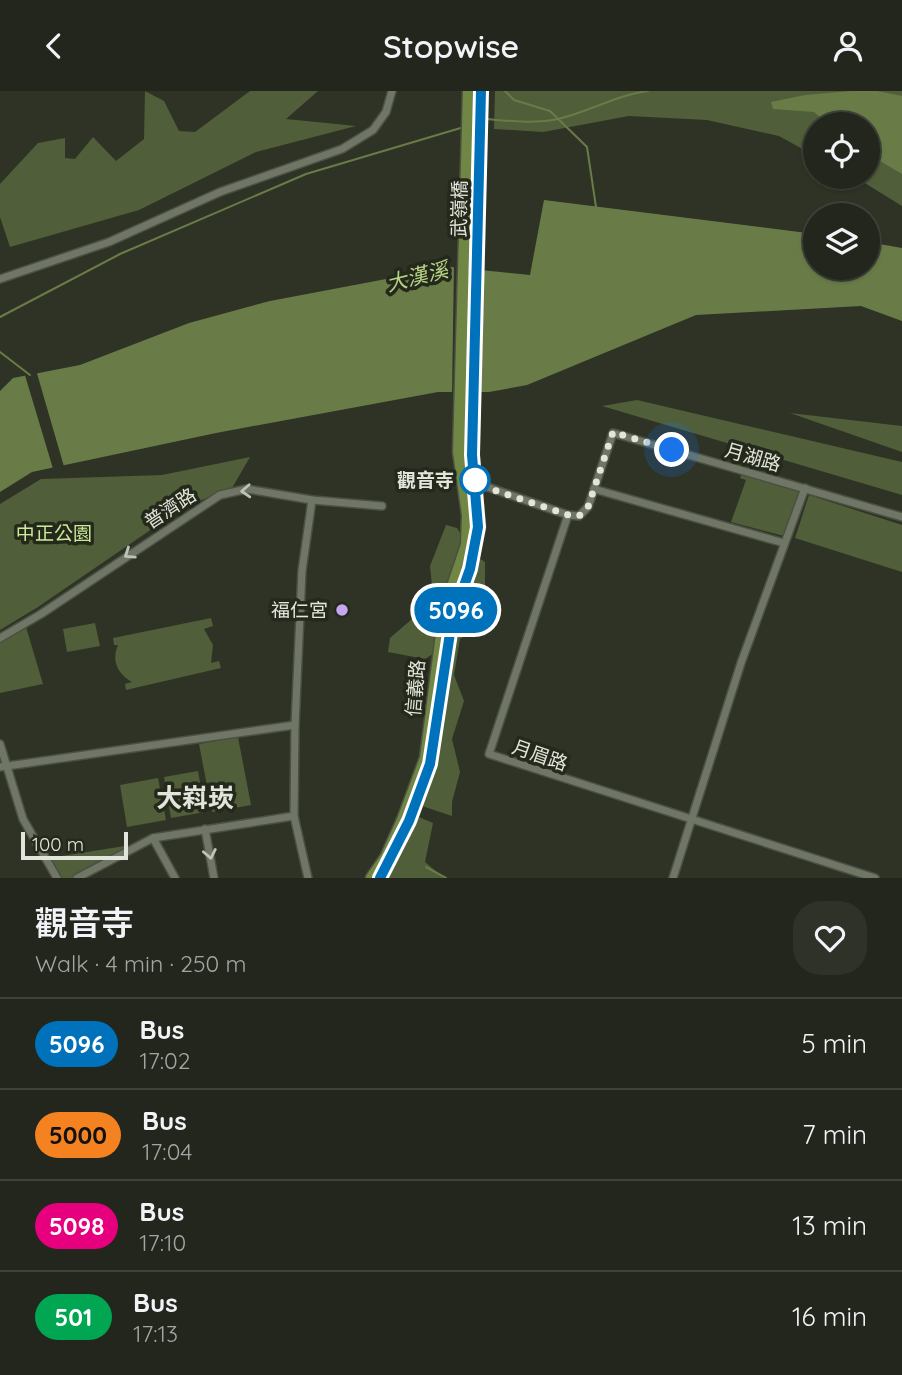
<!DOCTYPE html>
<meta charset="utf-8">
<style>
body{margin:0;font-family:Quicksand,"Noto Sans TC",sans-serif;background:#2e3229;color:#f1f3f6;height:100vh;display:flex;flex-direction:column;font-size:26px;white-space:nowrap}
*{box-sizing:border-box;margin:0}
p{font-size:23px;color:#a2a5a3}
.icon{flex:none;width:38px;height:38px;fill:none;stroke:currentColor;stroke-width:2;stroke-linecap:round;stroke-linejoin:round}
.map{position:relative;height:787px;overflow:hidden}
.drawer{display:flex;flex-direction:column;background:#22261c;flex:1}
.drawer>*{flex:none}
.badge{padding:0 14px;border-radius:23px;font-size:24px;line-height:46px}
.tools{position:absolute;left:803px;top:21px;display:grid;gap:14px}
.tools a{display:grid;place-items:center;width:77px;height:77px;border-radius:50%;background:#22261c;box-shadow:0 2px 5px #0004,0 0 0 2px #3f433b;font-size:35px}
.scale{position:absolute;left:21px;bottom:18px;width:107px;box-sizing:border-box;padding-left:7px;border:4px solid #e1e5db;border-top:0;font-size:19px;line-height:24px;white-space:nowrap;color:#e1e5db;-webkit-text-stroke:5px #24291b;paint-order:stroke}
.you{position:absolute;width:35px;height:35px;margin:-18px;border:5px solid #fff;border-radius:50%;background:#1a73e8;box-shadow:0 0 0 10px #1a73e833}
.map>.badge{position:absolute;translate:-50% -50%;box-shadow:0 0 0 4px #fff}
.round{display:grid;place-items:center;flex:none;width:74px;height:74px;border-radius:28px;background:#2e3229}
.summary{display:flex;align-items:center;justify-content:space-between;height:119px;padding:0 35px}
h1{font-size:33px;font-weight:600;line-height:52px}
ul{padding:0;list-style:none}
li{display:flex;align-items:center;gap:21px;height:91px;padding:0 35px;border-top:2px solid #3f433b}
li div{flex:1}
li b{display:block;font-size:26px}
li em{font-style:normal}
li .badge{min-width:77px;font-weight:700;text-align:center}
header{display:flex;justify-content:space-between;align-items:center;height:91px;padding:0 35px;background:#22261c;font-size:32px;font-weight:600}
.map>svg:first-child{display:block}
.green{fill:#505e39}
.water{fill:#697c48}
.pier{fill:#2e3325}
.lines{fill:none;stroke-linecap:round;stroke-linejoin:round}
.stream{stroke:#697c48;stroke-width:2}
.street-casing{stroke:#4b5043;stroke-width:10}
.primary-casing{stroke:#4b5043;stroke-width:15}
.street{stroke:#6f7665;stroke-width:7}
.primary{stroke:#708645;stroke-width:12}
.oneway{stroke:#bfc4b8}
.line-casing{stroke:#fff;stroke-width:16}
.line{stroke:#0072bc;stroke-width:10}
.walk{stroke:#e1e5db;stroke-width:7;stroke-dasharray:0 12.6}
.stop-dot{fill:#fff;stroke:#0072bc;stroke-width:3.5}
.poi-dot{fill:#c5a6f0;stroke:#24291b;stroke-width:2.5}
.labels{text-anchor:middle;stroke-width:7;stroke-linejoin:round;paint-order:stroke}
.street-label{font-size:19px;fill:#e1e5db;stroke:#24291b}
.stop-label{font-size:19px;font-weight:bold;fill:#e1e5db;stroke:#24291b;text-anchor:end}
.park-label{font-size:19px;fill:#ccea9a;stroke:#24291b}
.poi-label{font-size:19px;fill:#e1e5db;stroke:#24291b;text-anchor:end}
.water-label{font-size:21px;font-style:italic;fill:#b7d486;stroke:#24291b}
.district-label{font-size:26px;font-weight:bold;fill:#e1e5db;stroke:#24291b}
</style>
<header><svg class="icon" aria-label="back" viewBox="0 0 24 24"><path d="M15 5l-7 7 7 7"/></svg>Stopwise<svg class="icon" aria-label="person" viewBox="0 0 24 24"><circle cx="12" cy="8" r="4"/><path d="M4 21q1-7 8-7t8 7"/></svg></header>
<div class="map">
<svg width="902" height="787" viewBox="0 0 902 787">
<rect width="100%" height="100%" fill="#2e3325"/>
<g class="green">
<path d="M145,0l19,10 15,30 16,1 55,-41h68l-32,28 70,7 -100,26 -117,58 -129,37 -10,-30v-33l38,-41 27,-5v20l10,1 18,-22 23,24 28,-22z"/>
<path d="M495,0h407v115l-47,-29h13v-53h-52l-1,32 -36,-20 -72,-16 -78,-4 -86,16 -49,-3z"/>
<path d="M637,309l265,62v33l-300,-89z"/>
<path d="M790,322l112,13v26z"/>
<path d="M250,366l-18,31 -48,19 -146,100 -38,23v-126l41,-25 121,-4z"/>
<path d="M743,380l61,17 -16,49 -57,-15 15,-42 -6,-2z"/>
<path d="M809,404l93,30v47l-107,-34z"/>
<path d="M446,434l11,3 5,8 -29,118 -8,5 -37,-7 2,-14 37,-32 5,-21 -2,-19z"/>
<path d="M479,467l6,4v33l-8,34 -17,10 -6,36 10,26 -12,38 8,33 -8,30v14l-33,-11c26,-78 20,-175 60,-247z"/>
<path d="M211,527l2,8 -9,3 9,16 -2,18 8,-2 2,7 -95,22 -1,-6 7,-2c-14,-8 -21,-21 -14,-37h-4l-1,-7z"/>
<path d="M95,532l5,23 -33,6 -4,-23z"/>
<path d="M26,536l17,57 -43,9v-51z"/>
<path d="M238,646l13,68 -39,7 -13,-68z"/>
<path d="M198,680l7,41 -34,6 -7,-41z"/>
<path d="M158,687l8,42 -39,7 -7,-42z"/>
<path d="M419,726l14,6 -8,39 19,16h-55z"/>
<path d="M131,754l-60,33h-13l-9,-20z"/>
</g>
<g class="water">
<path d="M851,0h26l25,5v78l-34,-20v-30h-40l-14,-12 -41,-3 -2,-7 34,-7z"/>
<path d="M544,109l271,34 1,34h52v-26l34,6v73l-41,-15 -165,9 -169,70 -38,7h-51l-222,41 -184,39 -32,20v-101l13,-13 67,-13 109,-42 81,-22 132,-25 30,-11 98,10z"/>
</g>
<g class="pier">
<path d="M454,173l26,2 -3,130h-25z"/>
<path d="M36,279l29,100 -11,2 -30,-100z"/>
</g>
<g class="lines">
<g class="stream">
<path d="M505,0l9,9 36,11 37,36 9,60"/>
<path d="M486,28c24,2 48,5 72,0 31,-7 58,-24 90,-28"/>
<path d="M0,226l120,-63 186,-80 158,-47"/>
<path d="M0,261l30,23"/>
<path d="M426,776l20,11"/>
</g>
<defs>
<g id="street">
<path d="M0,188l109,-37 111,-50 122,-43 31,-19 13,-18 6,-21"/>
<path d="M473,391l95,33 -79,239 386,124"/>
<path d="M594,398l190,54"/>
<path d="M568,424l11,1 9,-9 25,-74 289,84"/>
<path d="M0,547l41,-24 179,-119 27,-6 65,11 70,6"/>
<path d="M0,653l23,75 34,59"/>
<path d="M0,676l295,-42"/>
<path d="M205,738l9,49"/>
<path d="M153,747l22,40"/>
<path d="M77,787l76,-40 141,-22"/>
<path d="M308,787l-14,-62 1,-91 7,-154 10,-71"/>
<path d="M673,787l68,-215 64,-175"/>
</g>
<g id="primary">
<path d="M443,592l9,-63 18,-51 9,-42 -7,-72 9,-364"/>
<path d="M372,787l14,-20 17,-38 23,-62 19,-148 22,-65 1,-30 -9,-63 10,-361"/>
</g>
</defs>
<use href="#street" class="street-casing"/>
<use href="#primary" class="primary-casing"/>
<use href="#street" class="street"/>
<use href="#primary" class="primary"/>
</g>
<defs><path id="oneway-chevron" d="M-2-3.5L2.5 0L-2 3.5" fill="none" stroke-width="1.6" stroke-linecap="round" stroke-linejoin="round" transform="scale(1.75)"/></defs>
<g class="oneway">
<use href="#oneway-chevron" transform="translate(246 400) rotate(177)"/>
<use href="#oneway-chevron" transform="translate(129 463) rotate(146)"/>
<use href="#oneway-chevron" transform="translate(210 763) rotate(79)"/>
</g>
<g class="lines">
<defs>
<path id="line" d="M380,787l29,-57 21,-57 22,-144 18,-51 8,-42 -6,-72 9,-364"/>
</defs>
<use href="#line" class="line-casing"/>
<use href="#line" class="line"/>
<path class="walk" d="M475,389l1,4 92,31 11,1 9,-9 25,-75 59,18"/>
</g>
<circle class="stop-dot" cx="475" cy="389" r="14"/>
<circle class="poi-dot" cx="342" cy="519" r="7"/>
<g class="labels">
<g class="street-label">
<text transform="translate(459 118) rotate(-89)" y="7">武嶺橋</text>
<text transform="translate(753 366) rotate(16)" y="7">月湖路</text>
<text transform="translate(170 417) rotate(-33)" y="7">普濟路</text>
<text transform="translate(415 597) rotate(-85)" y="7">信義路</text>
<text transform="translate(540 664) rotate(19)" y="7">月眉路</text>
</g>
<g class="stop-label">
<text x="454" y="396">觀音寺</text>
</g>
<g class="park-label">
<text x="54" y="449">中正公園</text>
</g>
<g class="poi-label">
<text x="328" y="526">福仁宮</text>
</g>
<g class="water-label">
<text transform="translate(417 186) rotate(-14)" y="7">大漢溪</text>
</g>
<g class="district-label">
<text x="195" y="716">大嵙崁</text>
</g>
</g>
</svg>
<div class="tools">
<a><svg class="icon" aria-label="locate" viewBox="0 0 24 24"><circle cx="12" cy="12" r="6"/><path d="M12 2v4M12 18v4M2 12h4M18 12h4"/></svg></a>
<a><svg class="icon" aria-label="layers" viewBox="0 0 24 24"><path d="M12 4l9 5-9 5-9-5zM3 14l9 5 9-5"/></svg></a>
</div>
<div class="scale">100 m</div>
<div class="you" style="left:672px;top:359px"></div>
<b class="badge" style="left:456px;top:519px;background:#0072bc;color:#fff">5096</b>
</div>
<section class="drawer">
<div class="summary"><div><h1>觀音寺</h1><p>Walk · 4 min · 250 m</p></div><a class="round"><svg class="icon" aria-label="heart" viewBox="0 0 24 24"><path d="M12 20l-8-8c-3-5 5-10 8-4 3-6 11-1 8 4z"/></svg></a></div>
<ul>
<li><span class="badge" style="background:#0072bc;color:#fff">5096</span><div><b>Bus</b><p>17:02</p></div><em>5 min</em></li>
<li><span class="badge" style="background:#f58220;color:#111">5000</span><div><b>Bus</b><p>17:04</p></div><em>7 min</em></li>
<li><span class="badge" style="background:#e6007e;color:#fff">5098</span><div><b>Bus</b><p>17:10</p></div><em>13 min</em></li>
<li><span class="badge" style="background:#00a651;color:#fff">501</span><div><b>Bus</b><p>17:13</p></div><em>16 min</em></li>
</ul>
</section>
